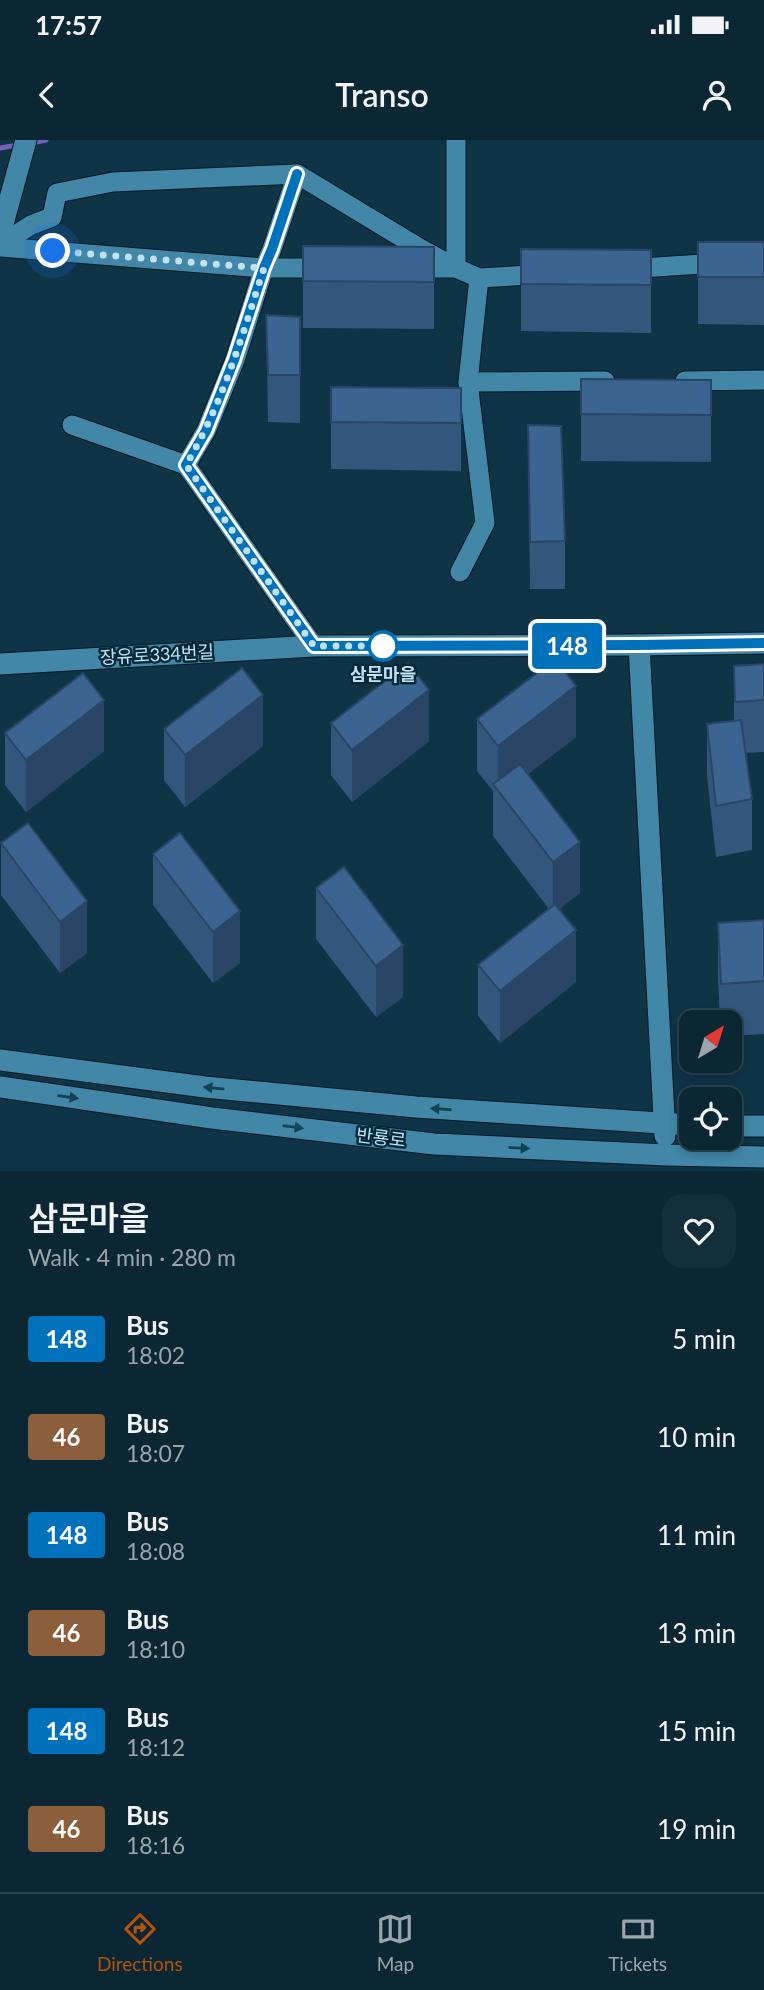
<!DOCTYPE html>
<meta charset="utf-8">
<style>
body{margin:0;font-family:Lato,"Noto Sans KR",sans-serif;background:#142f3c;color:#f1f3f6;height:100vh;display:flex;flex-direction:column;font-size:26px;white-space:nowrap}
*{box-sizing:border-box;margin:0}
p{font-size:23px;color:#9aa5ac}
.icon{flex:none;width:38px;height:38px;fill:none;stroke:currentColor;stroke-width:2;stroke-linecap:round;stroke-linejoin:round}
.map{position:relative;height:1031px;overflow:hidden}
.sheet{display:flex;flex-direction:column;background:#0b2734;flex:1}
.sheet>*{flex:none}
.badge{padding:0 14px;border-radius:5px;font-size:24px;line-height:46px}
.needle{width:46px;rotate:38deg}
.buttons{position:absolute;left:679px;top:870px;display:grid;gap:14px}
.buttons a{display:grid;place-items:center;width:63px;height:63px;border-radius:14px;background:#0b2734;box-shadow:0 4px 10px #0003,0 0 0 2px #2b444f;font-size:35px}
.you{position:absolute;width:35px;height:35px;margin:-18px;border:5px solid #fff;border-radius:50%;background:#1a73e8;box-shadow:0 0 0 10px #1a73e833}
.map>.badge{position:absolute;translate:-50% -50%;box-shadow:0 0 0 4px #fff}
.round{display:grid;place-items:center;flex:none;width:74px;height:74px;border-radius:21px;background:#142f3c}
.overview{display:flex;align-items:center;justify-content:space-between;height:119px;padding:0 28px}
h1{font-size:33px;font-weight:600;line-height:52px}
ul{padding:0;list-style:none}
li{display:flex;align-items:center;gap:21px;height:98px;padding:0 28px}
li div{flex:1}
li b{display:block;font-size:26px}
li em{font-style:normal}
li .badge{min-width:77px;font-weight:700;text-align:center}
.status{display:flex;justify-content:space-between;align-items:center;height:49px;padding:0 35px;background:#0b2734;direction:ltr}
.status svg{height:19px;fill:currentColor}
header{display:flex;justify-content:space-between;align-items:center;height:91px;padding:0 28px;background:#0b2734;font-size:32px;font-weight:600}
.menu{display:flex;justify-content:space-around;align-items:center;height:98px;border-top:2px solid #2b444f;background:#0b2734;font-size:19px;color:#9aa5ac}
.menu a{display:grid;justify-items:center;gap:4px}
.menu .current{color:#b45309}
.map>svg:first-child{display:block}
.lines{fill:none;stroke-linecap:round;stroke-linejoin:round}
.stream{stroke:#765fba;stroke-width:5}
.street-casing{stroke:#051b25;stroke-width:21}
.secondary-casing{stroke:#051b25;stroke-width:23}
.street{stroke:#4286a8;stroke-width:19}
.secondary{stroke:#4286a8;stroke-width:21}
.wall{fill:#33567d}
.shaded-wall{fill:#294666}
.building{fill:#3b6491;stroke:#294666;stroke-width:2}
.oneway{fill:#134156}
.line-casing{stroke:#fff;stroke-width:16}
.line{stroke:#0072bc;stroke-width:10}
.walk{stroke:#c1e2f5;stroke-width:7;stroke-dasharray:0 12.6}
.stop-dot{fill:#fff;stroke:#0072bc;stroke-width:3.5}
.labels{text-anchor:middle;stroke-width:5;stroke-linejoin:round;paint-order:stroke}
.street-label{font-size:18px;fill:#c1e2f5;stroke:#032a3b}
.stop-label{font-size:18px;font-weight:bold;fill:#c1e2f5;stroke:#032a3b}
</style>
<div class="status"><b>17:57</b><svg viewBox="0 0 49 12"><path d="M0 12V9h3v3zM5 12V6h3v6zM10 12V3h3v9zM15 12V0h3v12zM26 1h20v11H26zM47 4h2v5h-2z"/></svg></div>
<header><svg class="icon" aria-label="back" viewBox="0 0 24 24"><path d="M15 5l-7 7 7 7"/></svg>Transo<svg class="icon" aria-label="person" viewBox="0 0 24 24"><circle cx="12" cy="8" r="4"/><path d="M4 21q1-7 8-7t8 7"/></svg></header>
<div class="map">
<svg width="764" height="1031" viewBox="0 0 764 1031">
<rect width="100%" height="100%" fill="#0f3446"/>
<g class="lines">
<g class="stream">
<path d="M31,3l15,-3"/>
<path d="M0,8l18,-3"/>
</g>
<defs>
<g id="street">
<path d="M0,105l31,-20 21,-8 5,-24 56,-11 184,-8 119,72 40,22v-128"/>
<path d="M0,107l264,21h63"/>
<path d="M410,128h46l23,10 67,-4"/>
<path d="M625,129l139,-9"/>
<path d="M685,241l79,-1"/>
<path d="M468,242l137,-1"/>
<path d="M72,285l114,40"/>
<path d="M186,325l20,-34 29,-71 29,-92 8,-19 25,-75"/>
<path d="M186,325l128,181"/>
<path d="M460,432l25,-49 -17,-141 11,-104"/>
</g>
<g id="secondary">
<path d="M0,95l26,-95"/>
<path d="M639,505l26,491"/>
<path d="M0,524l314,-18 325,-1 125,-2"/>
<path d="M0,920l205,27 211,20 275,18"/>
<path d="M0,947l212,31 222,26 232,11 98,2"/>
<path d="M730,986h34"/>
</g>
</defs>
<use href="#street" class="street-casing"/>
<use href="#secondary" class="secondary-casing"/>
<use href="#street" class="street"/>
<use href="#secondary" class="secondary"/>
</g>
<g class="wall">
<path d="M698,102h66v83l-66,-1z"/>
<path d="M303,106l131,1v82l-131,-1z"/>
<path d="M521,109l130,1v83l-130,-2z"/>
<path d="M266,175l34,2v106l-32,-1z"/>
<path d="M581,239l130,1v82l-130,-1z"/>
<path d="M331,247l130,1v83l-130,-2z"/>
<path d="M528,285l37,116v48h-35z"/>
<path d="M764,524v88l-19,1 7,46v51l-36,7 -9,-81v-52l27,-3v-55z"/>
<path d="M477,579l99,18 -48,37 52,119 -21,16 17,73 -76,61 -22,-27v-51l71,-56 -56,-73v-45l-16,-20z"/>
<path d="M331,583l98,18 -77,61 -21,-27z"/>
<path d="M164,589l99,17 -78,61 -21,-27z"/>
<path d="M5,593l99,18 -78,61 -21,-27z"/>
<path d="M1,703l86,110 -27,20 -59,-78z"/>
<path d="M153,714l87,109 -27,20 -60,-78z"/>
<path d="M316,748l87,109 -27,20 -60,-78z"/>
<path d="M764,780v114l-34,2v-14h-10l-2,-47v-52z"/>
</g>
<g class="shaded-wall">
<path d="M576,546v51l-75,58 -3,-4v-45z"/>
<path d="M429,550v51l-77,61v-52z"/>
<path d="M263,555v51l-78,61v-52z"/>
<path d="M104,560v51l-78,61v-52z"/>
<path d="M580,702v51l-27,21v-52z"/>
<path d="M87,761v52l-27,20v-51z"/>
<path d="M240,771v52l-27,20v-51z"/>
<path d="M576,790v52l-76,61v-52z"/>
<path d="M403,805v52l-27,20v-51z"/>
</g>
<g class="building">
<rect x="698" y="102" width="66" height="35"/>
<path d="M303,106l131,1v35l-131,-1z"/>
<path d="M521,109l130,1v35l-130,-1z"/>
<path d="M266,175l34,2v58h-32z"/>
<path d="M581,239l130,1v35l-130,-1z"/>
<path d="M331,247l130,1v35l-130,-1z"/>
<path d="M528,285l33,1 4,115 -35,1z"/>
<path d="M555,519l21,27 -78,60 -21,-27z"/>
<path d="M408,523l21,27 -77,60 -21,-27z"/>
<path d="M764,524v36l-29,2 -1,-36z"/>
<path d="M242,528l21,27 -78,60 -21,-26z"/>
<path d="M83,533l21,27 -78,60 -21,-27z"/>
<path d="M741,580l11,79 -36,7 -9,-82z"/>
<path d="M520,624l60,78 -27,20 -60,-78z"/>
<path d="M28,683l59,78 -27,21 -59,-79z"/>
<path d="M180,693l60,78 -27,21 -60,-78z"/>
<path d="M344,727l59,78 -27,21 -60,-78z"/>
<path d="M555,764l21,26 -76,61 -22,-26z"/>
<path d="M764,780v61l-43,3 -3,-61z"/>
</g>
<defs><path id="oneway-solid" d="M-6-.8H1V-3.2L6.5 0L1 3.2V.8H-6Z" transform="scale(1.75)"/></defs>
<g class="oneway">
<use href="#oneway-solid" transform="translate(214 948) rotate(-174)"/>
<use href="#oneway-solid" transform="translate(68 957) rotate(8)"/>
<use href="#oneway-solid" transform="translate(441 969) rotate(-176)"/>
<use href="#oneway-solid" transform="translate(293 987) rotate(7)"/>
<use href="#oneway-solid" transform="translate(519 1008) rotate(3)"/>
</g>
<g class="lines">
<defs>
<path id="line" d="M297,34l-25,75 -8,19 -30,92 -28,71 -20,34 128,181 325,-1 125,-2"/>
</defs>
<use href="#line" class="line-casing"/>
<use href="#line" class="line"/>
<path class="walk" d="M53,111l211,17c-22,68 -41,135 -78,197l128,181h82h-13"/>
</g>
<circle class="stop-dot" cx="383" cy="506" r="14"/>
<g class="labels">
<g class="street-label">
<text transform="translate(157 515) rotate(-3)" y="6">장유로334번길</text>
<text transform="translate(381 998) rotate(7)" y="6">반룡로</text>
</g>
<g class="stop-label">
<text x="383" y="541">삼문마을</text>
</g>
</g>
</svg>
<div class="buttons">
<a><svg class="needle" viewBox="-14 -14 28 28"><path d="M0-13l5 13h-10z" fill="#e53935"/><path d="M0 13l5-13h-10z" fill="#9aa5ac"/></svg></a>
<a><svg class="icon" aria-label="locate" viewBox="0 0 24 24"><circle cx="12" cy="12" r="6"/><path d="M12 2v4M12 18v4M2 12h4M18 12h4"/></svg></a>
</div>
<div class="you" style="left:53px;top:111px"></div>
<b class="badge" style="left:567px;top:506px;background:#0072bc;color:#fff">148</b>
</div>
<section class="sheet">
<div class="overview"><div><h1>삼문마을</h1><p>Walk · 4 min · 280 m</p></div><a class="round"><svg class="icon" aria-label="heart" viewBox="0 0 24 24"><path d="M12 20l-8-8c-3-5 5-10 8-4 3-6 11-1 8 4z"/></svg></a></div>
<ul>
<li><span class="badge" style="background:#0072bc;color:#fff">148</span><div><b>Bus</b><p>18:02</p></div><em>5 min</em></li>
<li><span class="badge" style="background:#8b5e3c;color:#fff">46</span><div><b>Bus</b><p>18:07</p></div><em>10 min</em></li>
<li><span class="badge" style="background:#0072bc;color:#fff">148</span><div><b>Bus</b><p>18:08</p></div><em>11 min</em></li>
<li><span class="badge" style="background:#8b5e3c;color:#fff">46</span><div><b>Bus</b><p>18:10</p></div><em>13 min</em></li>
<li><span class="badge" style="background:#0072bc;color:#fff">148</span><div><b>Bus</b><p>18:12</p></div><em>15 min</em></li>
<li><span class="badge" style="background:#8b5e3c;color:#fff">46</span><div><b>Bus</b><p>18:16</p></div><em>19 min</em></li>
</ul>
</section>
<nav class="menu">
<a class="current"><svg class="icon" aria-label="directions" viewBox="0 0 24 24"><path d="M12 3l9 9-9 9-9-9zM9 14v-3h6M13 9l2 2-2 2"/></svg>Directions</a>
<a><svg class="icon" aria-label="map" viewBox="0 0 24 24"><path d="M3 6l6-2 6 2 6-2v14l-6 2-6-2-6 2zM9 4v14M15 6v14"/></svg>Map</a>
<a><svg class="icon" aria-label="tickets" viewBox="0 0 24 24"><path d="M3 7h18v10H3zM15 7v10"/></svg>Tickets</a>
</nav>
